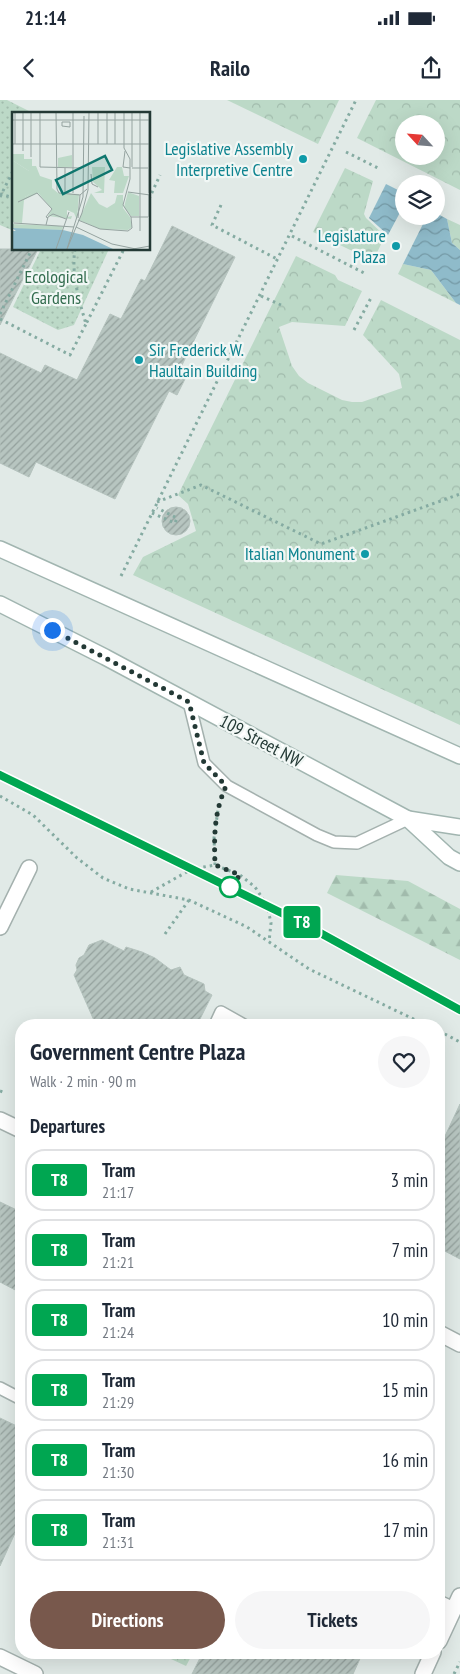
<!DOCTYPE html>
<meta charset="utf-8">
<style>
body{margin:0;font-family:"PT Sans Narrow",sans-serif;background:#f6f6f7;color:#1f2937;height:100vh;display:flex;flex-direction:column;font-size:19px;white-space:nowrap}
*{box-sizing:border-box;margin:0}
p{font-size:16px;color:#747a83}
.icon{flex:none;width:28px;height:28px;fill:none;stroke:currentColor;stroke-width:2;stroke-linecap:round;stroke-linejoin:round}
.map{position:relative;flex:1;overflow:hidden}
.panel{position:absolute;left:15px;top:919px;width:430px;height:640px;display:flex;flex-direction:column;background:#fff;border-radius:20px;box-shadow:0 5px 20px #0002}
.panel>*{flex:none}
.badge{padding:0 10px;border-radius:4px;font-size:18px;line-height:32px}
.needle{width:32px;rotate:296deg}
.fabs{position:absolute;left:395px;top:15px;display:grid;gap:10px}
.fabs a{display:grid;place-items:center;width:50px;height:50px;border-radius:50%;background:#fff;box-shadow:0 5px 20px #0002;font-size:25px}
.you{position:absolute;width:25px;height:25px;margin:-12px;border:4px solid #fff;border-radius:50%;background:#1a73e8;box-shadow:0 0 0 8px #1a73e833}
.map>.badge{position:absolute;translate:-50% -50%;box-shadow:0 0 0 2px #fff}
h2{padding:0 15px;font-size:19px;line-height:45px}
.round{display:grid;place-items:center;flex:none;width:52px;height:52px;border-radius:26px;background:#f6f6f7}
.head{display:flex;align-items:center;justify-content:space-between;height:85px;padding:0 15px}
h1{font-size:24px;font-weight:800;line-height:38px}
.action{display:flex;gap:10px;margin-top:auto;padding:10px 15px}
.action a{flex:1;height:58px;border-radius:30px;background:#78584c;color:#fff;font-size:20px;font-weight:800;line-height:58px;text-align:center}
.action a+a{background:#f6f6f7;color:#1f2937}
ul{padding:0;list-style:none}
li{display:flex;align-items:center;gap:15px;height:62px;margin:0 10px 8px;padding:0 5px;border:2px solid #e0e1e3;border-radius:20px}
li div{flex:1}
li b{display:block;font-size:19px}
li em{font-style:normal}
li .badge{min-width:55px;font-weight:700;text-align:center}
.status{display:flex;justify-content:space-between;align-items:center;height:35px;padding:0 25px;background:#fff;direction:ltr}
.status svg{height:14px;fill:currentColor}
header{display:flex;justify-content:space-between;align-items:center;height:65px;padding:0 15px;background:#fff;font-size:22px;font-weight:800}
.map>svg:first-child{display:block}
.forest{fill:url(#forest-firs)}
.park{fill:url(#park-crowns);fill-rule:evenodd}
.garden{fill:url(#garden-dots)}
.water{fill:url(#water-waves)}
.building{fill:url(#building-hatch);stroke:#b5c3be}
.lines{fill:none;stroke-linecap:round;stroke-linejoin:round}
.service-casing{stroke:#a4b1ae;stroke-width:14}
.minor-casing{stroke:#a4b1ae;stroke-width:18}
.tertiary-casing{stroke:#a4b1ae;stroke-width:18}
.secondary-casing{stroke:#a1b5b0;stroke-width:18}
.path{stroke:#85aba2;stroke-width:3;stroke-dasharray:2.5 4;stroke-linecap:butt}
.service{stroke:#fff;stroke-width:11}
.minor{stroke:#fff;stroke-width:15}
.tertiary{stroke:#fff;stroke-width:15}
.secondary{stroke:#fff;stroke-width:15}
.tram{stroke:#5e7571;stroke-width:1}
.line-casing{stroke:#fff;stroke-width:11}
.line{stroke:#00a651;stroke-width:8}
.walk{stroke:#233935;stroke-width:5;stroke-dasharray:0 9}
.culture-dot{fill:#0f9aa8;stroke:#f1f7f5;stroke-width:2}
.stop-dot{fill:#fff;stroke:#00a651;stroke-width:2.5}
.labels{text-anchor:middle;stroke-width:4.5;stroke-linejoin:round;paint-order:stroke}
.culture-label{font-size:18px;fill:#0d838f;stroke:#f1f7f5;text-anchor:end}
.park-label{font-size:18px;fill:#326c4e;stroke:#f1f7f5}
.street-label{font-size:18px;fill:#233935;stroke:#f1f7f5}
.inset-road{fill:none;stroke:#95a3a0;stroke-width:1}
.view{fill:#0f766e;fill-opacity:0.15;stroke:#0f766e;stroke-width:2.5}
.inset-edge{fill:none;stroke:#233935;stroke-width:2.5}
</style>
<div class="status"><b>21:14</b><svg viewBox="0 0 49 12"><path d="M0 12V9h3v3zM5 12V6h3v6zM10 12V3h3v9zM15 12V0h3v12zM26 1h20v11H26zM47 4h2v5h-2z"/></svg></div>
<header><svg class="icon" aria-label="back" viewBox="0 0 24 24"><path d="M15 5l-7 7 7 7"/></svg>Railo<svg class="icon" aria-label="share" viewBox="0 0 24 24"><path d="M12 15V3M7 8l5-5 5 5M5 13v7h14v-7"/></svg></header>
<div class="map">
<svg width="460" height="1574" viewBox="0 0 460 1574">
<defs>
<pattern id="forest-firs" width="22" height="20" patternUnits="userSpaceOnUse" patternTransform="scale(1.25)"><rect width="22" height="20" fill="#bcd9c7"/><path d="M5 1l3.5 6h-7zM16 11l3.5 6h-7z" fill="#a1bbac"/></pattern>
<pattern id="park-crowns" width="20" height="18" patternUnits="userSpaceOnUse" patternTransform="scale(1.25)"><rect width="20" height="18" fill="#bcd9c7"/><path d="M2 6a3 3 0 1 1 6 0M12 15a3 3 0 1 1 6 0" fill="none" stroke="#a1bbac"/></pattern>
<pattern id="garden-dots" width="8" height="8" patternUnits="userSpaceOnUse" patternTransform="scale(1.25)"><rect width="8" height="8" fill="#bcd9c7"/><path d="M2 2h.1M6 6h.1" fill="none" stroke="#a1bbac" stroke-width="1.8" stroke-linecap="round"/></pattern>
<pattern id="water-waves" width="16" height="10" patternUnits="userSpaceOnUse" patternTransform="scale(1.25)"><rect width="16" height="10" fill="#8fbbca"/><path d="M0 5q4-4 8 0t8 0" fill="none" stroke="#7499a5"/></pattern>
<pattern id="building-hatch" width="6" height="6" patternUnits="userSpaceOnUse" patternTransform="scale(1.25)"><rect width="6" height="6" fill="#b7c5c0"/><path d="M-1 1l2-2M0 6l6-6M5 7l2-2" fill="none" stroke="#94a19d"/></pattern>
</defs>
<rect width="100%" height="100%" fill="#e1eae7"/>
<path class="forest" d="M336,775l72,6 52,28v51l-133,-67z"/>
<g class="park">
<path d="M227,0h112l-21,44z"/>
<path d="M376,0h84v90l-103,-52zM404,24h32v32h-32z"/>
<path d="M345,68l28,13 -9,33 2,4 19,18 -12,25 -60,-29z"/>
<path d="M447,119l13,6v25l-8,-7z"/>
<path d="M296,156l39,19 3,5 24,11 -17,35 -53,-4 -13,5 13,39 7,10 9,7 34,17 10,2h10l40,-14 -3,-14 -36,-39 18,-35 79,40v385l-327,-150 10,-18 53,-26 -8,-27 -10,-9z"/>
<path d="M403,164l28,6 25,33 -58,-29z"/>
<path d="M158,1553h35l-7,13z"/>
</g>
<g class="garden">
<path d="M0,0h7l28,14h-21v117l-14,-6z"/>
<path d="M41,149h68l-35,76 -16,5 -45,-23z"/>
</g>
<g class="water">
<path d="M386,84l18,9v12l-16,30 -19,-17z"/>
<path d="M436,113l11,6 5,24 8,7v55l-4,-2 -25,-33 -28,-6 24,-48h9z"/>
</g>
<g class="building">
<path d="M172,126l63,31 -54,110 8,4 -12,24 -8,-4 -54,108 -79,-37 -7,15 -29,-14v-110l41,20 4,-8 32,15 33,-66 11,5 20,-40 4,2z"/>
<path d="M0,149h38l-38,76z"/>
<circle cx="176" cy="421" r="14"/>
<path d="M102,840l22,11 2,-4 16,5 13,6 16,12 9,-3 4,8 20,9 1,7 7,4 -15,30h-101l-22,-50 3,-5 -1,-5 3,-7 5,-3 5,-10z"/>
<path d="M460,1004v155l-21,-11v-99z"/>
<path d="M0,1102l21,10v81l-21,-11z"/>
<path d="M0,1318l21,10v92l-21,46z"/>
<path d="M203,1552h160l-10,22h-161z"/>
</g>
<g class="lines">
<defs>
<g id="service">
<path d="M189,602l15,61 23,23 90,49 17,7 23,1 51,-24"/>
<path d="M215,925l6,-13 23,13"/>
<path d="M0,1288l21,11"/>
<path d="M439,1501l15,7"/>
</g>
<path id="minor" d="M0,827l29,-59"/>
<g id="tertiary">
<path d="M0,1020l21,10"/>
<path d="M439,1233l21,11"/>
<path d="M439,1541l21,-45"/>
<path d="M0,1557l35,17"/>
<path d="M423,1574l10,-22"/>
</g>
<g id="secondary">
<path d="M0,449l460,207"/>
<path d="M0,504l105,53 303,162 41,38 11,6"/>
<path d="M408,719l52,8"/>
</g>
</defs>
<use href="#service" class="service-casing"/>
<use href="#minor" class="minor-casing"/>
<use href="#tertiary" class="tertiary-casing"/>
<use href="#secondary" class="secondary-casing"/>
<g class="path">
<path d="M346,52l34,17"/>
<path d="M0,94l14,4"/>
<path d="M0,97l14,-28"/>
<path d="M149,99l11,-24"/>
<path d="M221,105l-9,20 65,34"/>
<path d="M292,136l74,38"/>
<path d="M75,149c-4,25 4,51 11,75l38,-75"/>
<path d="M261,196l20,9"/>
<path d="M0,214l32,-65"/>
<path d="M0,219l70,36 16,-31"/>
<path d="M354,230l18,-34"/>
<path d="M157,402l44,-17 120,59 139,-50"/>
<path d="M152,413l23,10 2,-5 -20,-10"/>
<path d="M121,476l235,-476"/>
<path d="M0,696l33,19 44,43 26,20 26,11 60,11 58,27 62,42 117,56"/>
<path d="M215,765l-1,-27 5,-35"/>
<path d="M151,792l41,-23 23,-4 25,10 15,12 12,18 4,18 -2,19"/>
<path d="M165,834l24,-34"/>
<path d="M439,931l21,11"/>
<path d="M0,991l5,2"/>
<path d="M454,1574l6,-12"/>
</g>
<use href="#service" class="service"/>
<use href="#minor" class="minor"/>
<use href="#tertiary" class="tertiary"/>
<use href="#secondary" class="secondary"/>
<path class="tram" d="M0,675l304,148 156,87"/>
</g>
<g class="lines">
<defs>
<path id="line" d="M0,675l304,149 156,86"/>
</defs>
<use href="#line" class="line-casing"/>
<use href="#line" class="line"/>
<path class="walk" d="M52,530l137,72 15,61 22,23c-12,27 -12,49 -11,79l25,10 -10,12"/>
</g>
<g class="culture-dot">
<circle cx="303" cy="59" r="5"/>
<circle cx="396" cy="146" r="5"/>
<circle cx="139" cy="260" r="5"/>
<circle cx="365" cy="454" r="5"/>
</g>
<circle class="stop-dot" cx="230" cy="787" r="10"/>
<g class="labels">
<g class="culture-label">
<text x="293" y="55">Legislative Assembly<tspan x="293" dy="21">Interpretive Centre</tspan></text>
<text x="386" y="142">Legislature<tspan x="386" dy="21">Plaza</tspan></text>
<text x="149" y="256" text-anchor="start">Sir Frederick W.<tspan x="149" dy="21">Haultain Building</tspan></text>
<text x="355" y="460">Italian Monument</text>
</g>
<g class="park-label">
<text x="56" y="183">Ecological<tspan x="56" dy="21">Gardens</tspan></text>
</g>
<g class="street-label">
<text transform="translate(261 641) rotate(28)" y="6">109 Street NW</text>
</g>
</g>
<g transform="translate(12 12)">
<rect width="138" height="138" fill="#e1eae7"/>
<path d="M0,48l17,11 7,19 -11,7h-13z" fill="#bcd9c7"/>
<path d="M0,112l47,2 4,1 -1,3 -40,-1 -10,-1z" fill="#bcd9c7"/>
<path d="M0,33v9h12v5h8v7h4l4,10 12,4v8l6,5 21,1 -2,26 -3,-7 -7,-3v7l5,-1 -1,3 -23,-3 4,-7 -14,-16 -14,7 -2,23 -10,-1v-25h13l10,-7 -9,-10 3,-9 -17,-11zM60,43v12h-14v-9zM80,55h13l-1,26h-10l8,-3 -9,-8zM105,55h5l2,9h5l-6,17h-9l1,-12 -6,-1zM116,80l11,4v20h-8l-7,-9zM79,81l8,11 8,4 8,-5 2,-8h6v13l7,9 2,10 -4,3 -28,-1 -21,-9z" fill="#bcd9c7"/>
<path d="M0,116l51,2 20,5 30,14h-101v-18h4z" fill="#8fbbca"/>
<path class="inset-road" d="M3,0v32M28,0v55l41,1M44,0l1,77 2,4 21,2M61,0v81M86,0v32M103,0v32M137,0v81M0,8h138M50,10h8v5l-8,-1zM0,32h138M95,32v-32M11,39v-39M113,39l-2,16 7,1M19,45v-45M120,55v-55M53,56v25M120,56h16M79,62l1,10 6,3M116,80l22,3M6,90l19,-9 15,16 -6,8 2,1M119,105h17M137,105v-22M66,106l2,-23 7,-6M66,108l22,9 28,2 4,-3 -1,-11 -8,-12 7,-26v-20l-6,-11v-36M2,111l60,4M34,113l2,-8 5,-3 13,5M64,115l36,17 24,5M128,119v-119M44,137l13,-37M55,137l15,-36 6,-23 1,-78M55,137l16,-52 1,-81M121,137l17,-3"/>
<path class="view" d="M93,44l7,14 -49,24 -7,-14z"/>
<rect width="138" height="138" class="inset-edge"/>
</g>
</svg>
<div class="fabs">
<a><svg class="needle" viewBox="-14 -14 28 28"><path d="M0-13l5 13h-10z" fill="#e53935"/><path d="M0 13l5-13h-10z" fill="#747a83"/></svg></a>
<a><svg class="icon" aria-label="layers" viewBox="0 0 24 24"><path d="M12 4l9 5-9 5-9-5zM3 14l9 5 9-5"/></svg></a>
</div>
<div class="you" style="left:52px;top:530px"></div>
<b class="badge" style="left:302px;top:822px;background:#00a651;color:#fff">T8</b>
<section class="panel">
<div class="head"><div><h1>Government Centre Plaza</h1><p>Walk · 2 min · 90 m</p></div><a class="round"><svg class="icon" aria-label="heart" viewBox="0 0 24 24"><path d="M12 20l-8-8c-3-5 5-10 8-4 3-6 11-1 8 4z"/></svg></a></div>
<h2>Departures</h2>
<ul>
<li><span class="badge" style="background:#00a651;color:#fff">T8</span><div><b>Tram</b><p>21:17</p></div><em>3 min</em></li>
<li><span class="badge" style="background:#00a651;color:#fff">T8</span><div><b>Tram</b><p>21:21</p></div><em>7 min</em></li>
<li><span class="badge" style="background:#00a651;color:#fff">T8</span><div><b>Tram</b><p>21:24</p></div><em>10 min</em></li>
<li><span class="badge" style="background:#00a651;color:#fff">T8</span><div><b>Tram</b><p>21:29</p></div><em>15 min</em></li>
<li><span class="badge" style="background:#00a651;color:#fff">T8</span><div><b>Tram</b><p>21:30</p></div><em>16 min</em></li>
<li><span class="badge" style="background:#00a651;color:#fff">T8</span><div><b>Tram</b><p>21:31</p></div><em>17 min</em></li>
</ul>
<div class="action"><a>Directions</a><a>Tickets</a></div>
</section>
</div>
